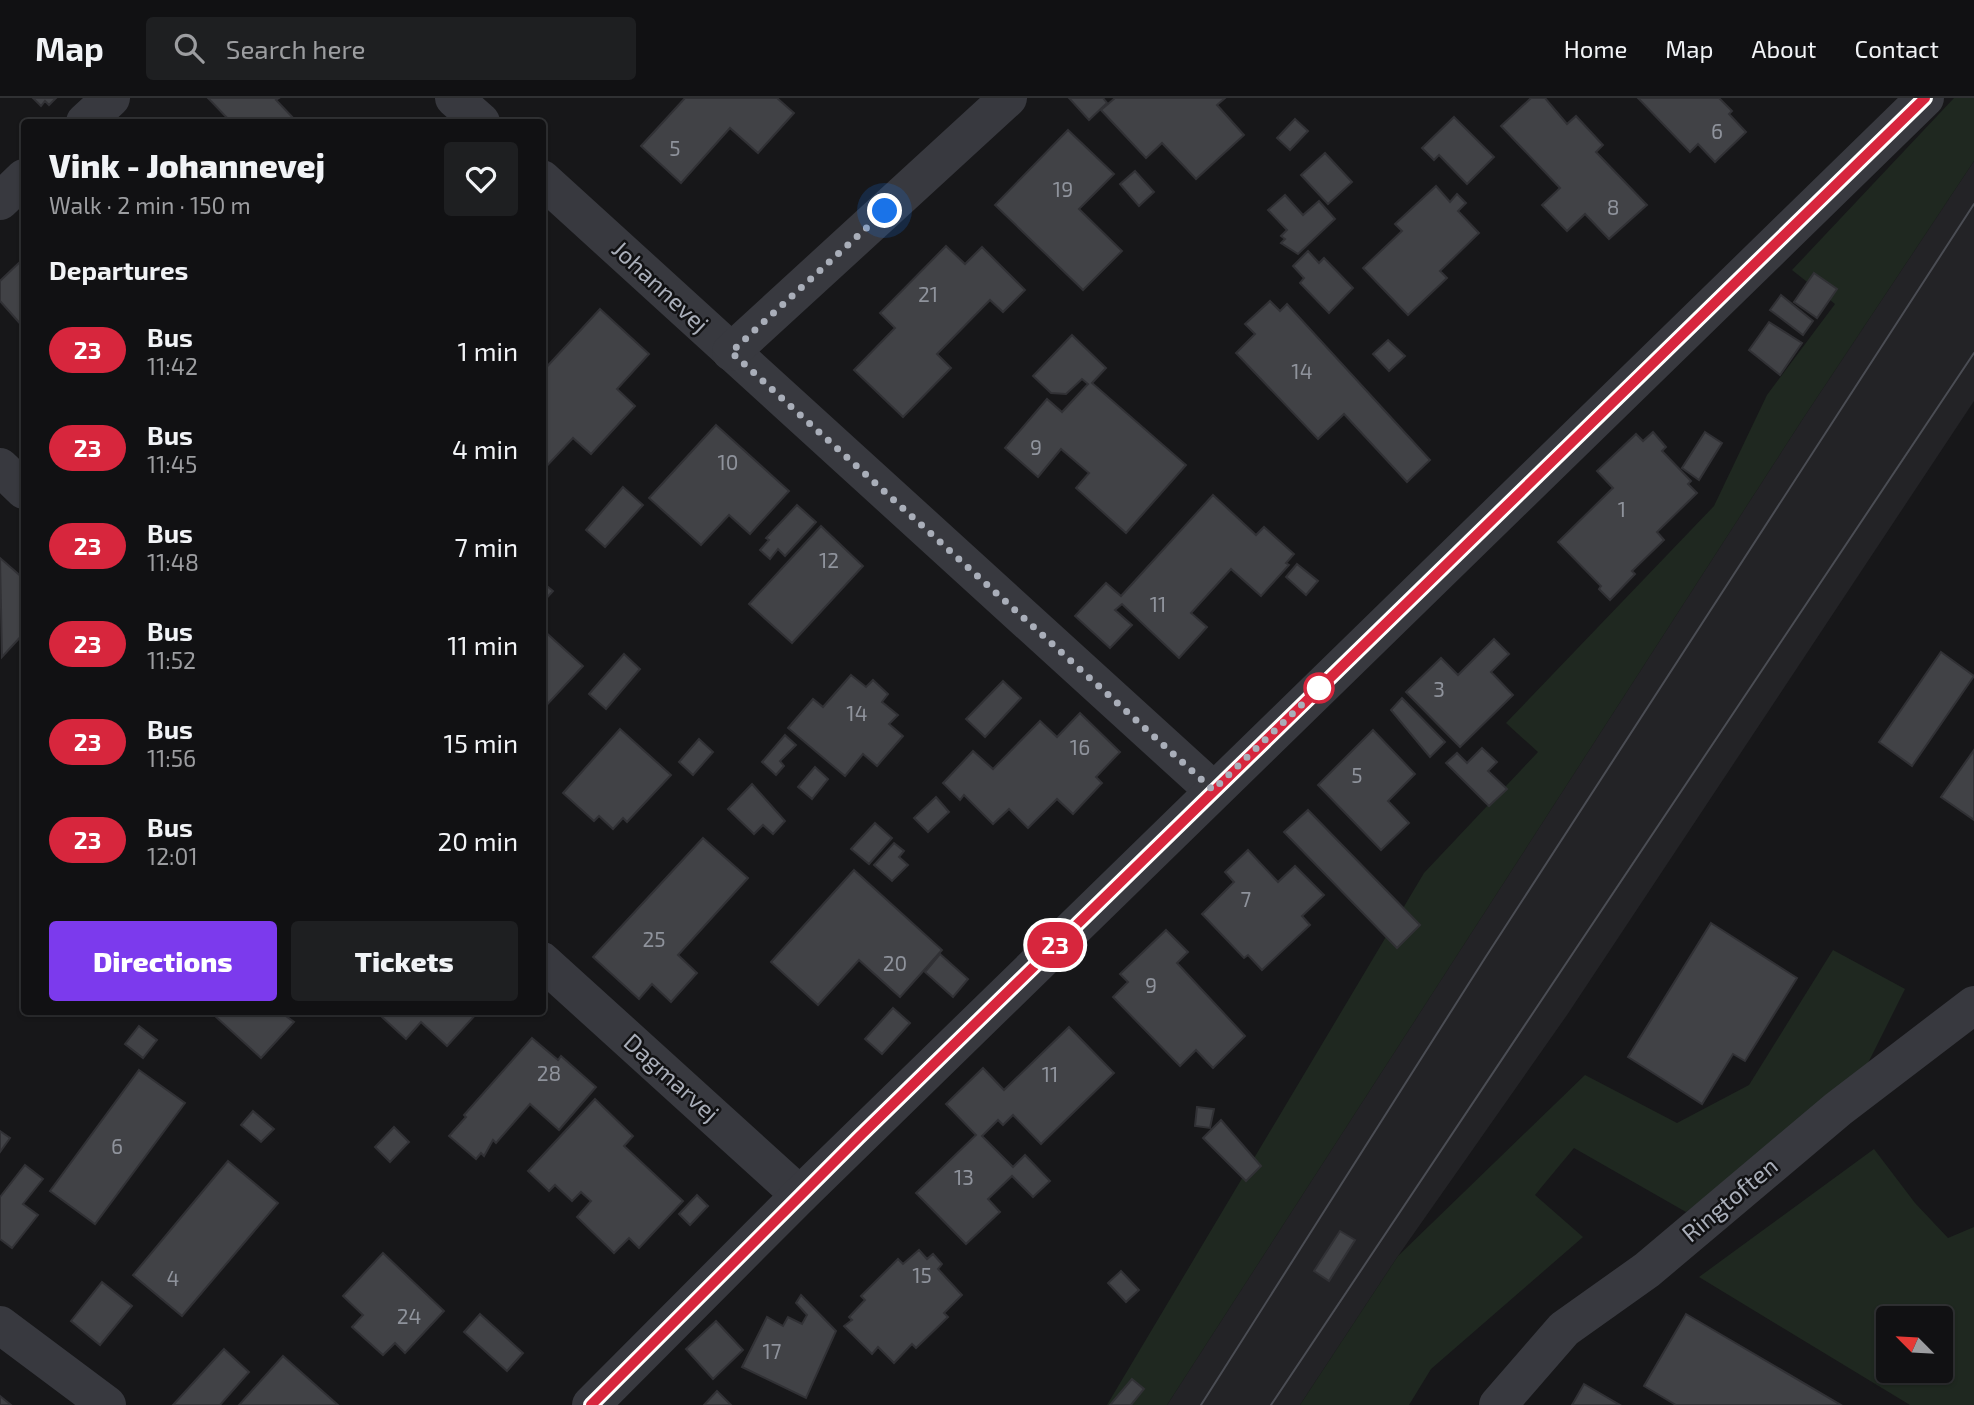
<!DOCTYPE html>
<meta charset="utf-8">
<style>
body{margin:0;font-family:"Exo 2",sans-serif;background:#1e1f21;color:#f1f3f6;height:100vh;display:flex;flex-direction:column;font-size:26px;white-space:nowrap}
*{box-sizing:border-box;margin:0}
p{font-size:23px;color:#9c9da0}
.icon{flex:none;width:38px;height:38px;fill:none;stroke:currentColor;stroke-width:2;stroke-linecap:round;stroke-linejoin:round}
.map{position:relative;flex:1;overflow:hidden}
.panel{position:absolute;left:21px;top:21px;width:525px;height:896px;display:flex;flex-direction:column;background:#111113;border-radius:7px;box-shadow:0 2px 5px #0004,0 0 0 2px #303133}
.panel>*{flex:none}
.badge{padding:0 14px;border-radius:23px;font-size:24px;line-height:46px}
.needle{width:46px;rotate:294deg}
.controls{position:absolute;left:1876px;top:1208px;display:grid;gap:14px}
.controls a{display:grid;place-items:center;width:77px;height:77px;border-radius:7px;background:#111113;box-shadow:0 2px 5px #0004,0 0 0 2px #303133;font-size:35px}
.you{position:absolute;width:35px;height:35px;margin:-18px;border:5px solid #fff;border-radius:50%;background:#1a73e8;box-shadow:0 0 0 10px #1a73e833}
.map>.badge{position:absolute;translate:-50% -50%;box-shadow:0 0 0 4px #fff}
h2{padding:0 28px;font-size:26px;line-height:63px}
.round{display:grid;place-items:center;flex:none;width:74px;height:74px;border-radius:7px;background:#1e1f21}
.summary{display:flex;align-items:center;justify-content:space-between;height:119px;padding:0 28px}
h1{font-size:33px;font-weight:800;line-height:52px}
.primary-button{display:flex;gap:14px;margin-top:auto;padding:14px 28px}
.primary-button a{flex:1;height:80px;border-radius:7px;background:#7c3aed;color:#fff;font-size:28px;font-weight:800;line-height:80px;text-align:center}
.primary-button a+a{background:#1e1f21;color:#f1f3f6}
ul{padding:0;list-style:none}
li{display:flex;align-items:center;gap:21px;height:98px;padding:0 28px}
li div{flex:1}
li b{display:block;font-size:26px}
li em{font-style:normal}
li .badge{min-width:77px;font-weight:700;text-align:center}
header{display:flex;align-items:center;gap:42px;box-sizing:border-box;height:98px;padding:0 35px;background:#111113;border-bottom:2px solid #303133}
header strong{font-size:33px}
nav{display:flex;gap:38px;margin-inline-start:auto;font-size:24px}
.search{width:490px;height:63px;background:#1e1f21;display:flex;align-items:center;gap:18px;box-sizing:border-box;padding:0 24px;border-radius:7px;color:#9c9da0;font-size:26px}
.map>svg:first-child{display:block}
.built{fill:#232326}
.green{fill:#1f2820;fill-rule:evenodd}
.building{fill:#414246;stroke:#313135;stroke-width:2}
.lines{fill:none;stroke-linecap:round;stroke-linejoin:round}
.minor{stroke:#38393f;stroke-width:38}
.tram{stroke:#4b4d54;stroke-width:2}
.line-casing{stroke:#fff;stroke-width:16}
.line{stroke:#d7263d;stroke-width:10}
.walk{stroke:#a9aeb9;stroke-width:7;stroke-dasharray:0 12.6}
.stop-dot{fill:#fff;stroke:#d7263d;stroke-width:3.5}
.labels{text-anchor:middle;stroke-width:5;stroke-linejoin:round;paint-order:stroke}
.number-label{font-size:21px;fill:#8f939c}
.street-label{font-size:24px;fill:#a9aeb9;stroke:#121214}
</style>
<header>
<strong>Map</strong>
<div class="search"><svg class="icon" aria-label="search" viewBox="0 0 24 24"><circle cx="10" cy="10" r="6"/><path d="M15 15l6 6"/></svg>Search here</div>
<nav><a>Home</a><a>Map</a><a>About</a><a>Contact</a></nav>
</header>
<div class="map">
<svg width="1974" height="1307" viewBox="0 0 1974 1307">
<rect width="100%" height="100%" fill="#171719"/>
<path class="built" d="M1974,63v240l-407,614 -169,241 -98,149h-133l637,-988z"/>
<g class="green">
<path d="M1954,0h20v63l-170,256 -637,988h-60l317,-532 114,-121 -32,-29 208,-217 53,-111 68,-91 -43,-34z"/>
<path d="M1833,852l72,39 -49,98 -170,125 -112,-64 -39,47 48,42 -152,132 -22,36h-109l98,-149 187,-181 92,48 72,-38z"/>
<path d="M1874,1051l41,54 33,35 26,-11v178h-64l-211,-128zM1888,1220h53v52h-53z"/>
</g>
<g class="building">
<path d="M33,0h23l-7,7 -4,-4 -4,5z"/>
<path d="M208,0h71l-3,2 21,22h-66z"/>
<path d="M685,0h92l17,15 -36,40 -28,-25 -49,55 -40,-37z"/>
<path d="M1069,0h34l4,5 -18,17z"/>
<path d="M1115,0h110l-8,7 27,30 -48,44 -34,-36 -16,15 -45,-48z"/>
<path d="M1531,0h14l22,26 9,-8 27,29 -7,7 51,53 -38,34 -24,-25 -18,17 -25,-26 18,-17 -59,-62z"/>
<path d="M1638,0h81l13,13 -3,3 17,18 -31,30 -17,-18 -8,8z"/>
<path d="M1454,19l40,40 -27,27 -28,-29 -5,5 -12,-12z"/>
<path d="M1295,21l13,12 -18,19 -13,-12z"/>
<path d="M1068,32l46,44 -35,35 43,42 -39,39 -88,-85z"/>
<path d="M1325,55l27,29 -24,22 -27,-29z"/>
<path d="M1135,73l19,21 -15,14 -19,-22z"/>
<path d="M1436,88l14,16 7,-8 9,9 -8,8 21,22 -39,38 7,7 -39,37 -45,-47 39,-37 -7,-7z"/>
<path d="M1285,97l18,20 16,-14 16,18 -37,35 -17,-11 4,-4 -4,-3 6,-6 -19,-20z"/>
<path d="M946,148l19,18 17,-17 43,43 -22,22 -13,-12 -53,54 14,14 -48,49 -49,-47 41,-42 -15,-15z"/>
<path d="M1308,153l11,12 5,-5 29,30 -24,25 -29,-30 4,-5 -11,-12z"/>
<path d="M24,160v70l-24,-27v-20z"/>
<path d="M1814,175l23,16 -20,29 -23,-16z"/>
<path d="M1781,197l32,26 -10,14 -33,-25z"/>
<path d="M1270,203l10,10 7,-7 143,156 -23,22 -63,-68 -26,25 -82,-86 19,-19 -10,-10z"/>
<path d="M600,211l49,45 -32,35 18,17 -44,48 -18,-16 -31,33v-99z"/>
<path d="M1769,224l33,21 -22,32 -31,-25z"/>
<path d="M1072,237l34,33 -14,15 94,82 -60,68 -50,-45 13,-15 -28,-24 -23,28 -33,-29 42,-49 15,13 26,-28 -6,-5 -16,15 -15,-1 -18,-17z"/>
<path d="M1388,242l17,16 -16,15 -16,-17z"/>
<path d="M716,327l73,66 -39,43 -21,-19 -28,30 -52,-47z"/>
<path d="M1653,334l13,15 -4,4 29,30 -3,3 9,9 -40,39 7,8 -32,31 3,3 -25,26 -11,-11 2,-3 -43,-44 55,-54 -16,-17 39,-37 7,7z"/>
<path d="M1705,334l17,11 -23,37 -17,-12z"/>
<path d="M623,389l20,18 -38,42 -19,-17z"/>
<path d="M1213,397l43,40 8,-8 30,27 -8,9 3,2 -28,31 -30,-27 -40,44 16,14 -28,31 -57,-54 -7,6 17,15 -22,23 -35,-32 31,-33 15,13z"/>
<path d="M797,407l19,17 -31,34 -7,-7 -8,10 -10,-9 9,-10 -3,-2z"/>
<path d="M821,428l42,40 -71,77 -43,-39z"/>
<path d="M0,460l24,21v54l-22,24z"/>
<path d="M1297,466l21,17 -12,14 -20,-18z"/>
<path d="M542,484l11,9 -11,12z"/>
<path d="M542,531l41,37 -41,44z"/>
<path d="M1494,541l15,15 -18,18 22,23 -53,52 -54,-55 35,-34 17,17z"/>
<path d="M1941,554l33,24 -62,90 -33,-24z"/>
<path d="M624,556l16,15 -34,40 -17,-15z"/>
<path d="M851,577l15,12 7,-7 15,14 -6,8 16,13 -9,9 14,12 -26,30 -14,-12 -18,22 -57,-48 25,-29 10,8z"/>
<path d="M1003,583l18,17 -36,39 -19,-18z"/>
<path d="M1402,600l43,44 -15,15 -39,-47z"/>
<path d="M1080,615l40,39 -24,25 6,6 -29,31 -16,-15 -29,29 -19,-19 -16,15 -29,-29 -4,5 -17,-17 30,-32 20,18 47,-48 17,16z"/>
<path d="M620,631l51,46 -44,47 -4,-4 -10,11 -14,-13 -5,5 -31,-28z"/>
<path d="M1373,632l42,44 -27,27 21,22 -28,27 -63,-65z"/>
<path d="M785,637l11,10 -16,16 4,5 -8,9 -14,-13z"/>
<path d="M699,641l14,13 -20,23 -14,-13z"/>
<path d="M1482,650l15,14 -9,9 19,18 -18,17 -43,-43 11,-10 10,10z"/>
<path d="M1974,652v70l-33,-23z"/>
<path d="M815,669l13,12 -16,20 -14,-12z"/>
<path d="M752,686l33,37 -12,13 -10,-9 -9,9 -26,-25z"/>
<path d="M936,699l13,15 -21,20 -14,-14z"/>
<path d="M1308,712l112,115 -23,23 -113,-116z"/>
<path d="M875,725l17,15 -23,26 -18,-15z"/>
<path d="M703,740l45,40 -70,77 19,18 -26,29 -19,-18 -13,15 -46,-42z"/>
<path d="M894,745l10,8 -5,6 9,8 -16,16 -18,-16z"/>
<path d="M1248,752l30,32 17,-16 29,29 -22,21 8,9 -48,45 -14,-15 -4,3 -42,-44 32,-32 -9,-10z"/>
<path d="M854,772l88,80 -42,47 -41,-37 -41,45 -47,-43z"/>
<path d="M1711,825l86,55 -52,83 -12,-7 -31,50 -74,-47z"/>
<path d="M1166,832l22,22 -11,11 68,73 -32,32 -17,-18 -16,16 -67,-69 15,-15 -8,-8z"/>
<path d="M940,856l28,25 -15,18 -28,-25z"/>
<path d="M893,910l17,15 -28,31 -17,-15z"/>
<path d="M219,914h70l-3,4 8,6 -33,36 -46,-42z"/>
<path d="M388,914h90l-31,34 -26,-24 -15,17 -24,-22z"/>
<path d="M139,928l18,14 -14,18 -18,-14z"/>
<path d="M1069,929l45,46 -73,71 -28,-29 -10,10 -5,-5 -16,16 31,31 12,-12 25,26 -17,16 -21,-21 -24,23 12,13 -34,32 -50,-51 60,-58 -30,-31 37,-36 21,22z"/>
<path d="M532,940l26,22 3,-4 35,31 -37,43 -29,-26 -34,39 -3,-3 -9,16 -3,-3 -5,6 -27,-23 17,-19 -2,-2z"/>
<path d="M139,972l46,33 -90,121 -45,-33z"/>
<path d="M595,1001l38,37 -9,10 59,55 -44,47 -10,-10 -15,15 -37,-36 14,-16 -10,-9 -9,9 -17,-16 -6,6 -21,-20z"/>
<path d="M1197,1009l17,2 -4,19 -15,-2z"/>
<path d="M253,1013l21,18 -13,13 -20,-17z"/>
<path d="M1221,1022l40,46 -15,15 -43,-43z"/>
<path d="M394,1029l15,15 -19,20 -15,-15z"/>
<path d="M0,1033l10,7 -10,14z"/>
<path d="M228,1063l50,42 -96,113 -49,-41z"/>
<path d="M25,1067l18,14 -20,25 15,11 -26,33 -12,-9v-42z"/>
<path d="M697,1097l11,11 -18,19 -11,-11z"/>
<path d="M1340,1133l15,9 -26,41 -15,-10z"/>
<path d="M919,1152l8,9 6,-5 9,10 -4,5 24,26 -18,18 4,4 -32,31 -4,-4 -18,19 -16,-16 -6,7 -28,-28 8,-6 -3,-3 16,-17 -4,-4 37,-37 5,5z"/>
<path d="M383,1155l61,58 -39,42 -10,-10 -12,12 -31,-28 11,-12 -20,-19z"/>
<path d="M1121,1173l18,19 -13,12 -18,-19z"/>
<path d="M102,1184l30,24 -32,39 -29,-24z"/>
<path d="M801,1197l35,36 -30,67 -64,-31 25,-50 16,9 5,-9 14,7 5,-9 -11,-12z"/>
<path d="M480,1216l43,39 -16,18 -43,-39z"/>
<path d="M1686,1216l155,91h-165l-32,-19z"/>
<path d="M716,1223l27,29 -30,29 -27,-30z"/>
<path d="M224,1251l25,23 -29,33h-47z"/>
<path d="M283,1258l55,49h-99z"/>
<path d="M1132,1281l12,10 -13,16h-21z"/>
<path d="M1584,1286l36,21h-48z"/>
<path d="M717,1293l14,14h-27z"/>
<path d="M0,1298l11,9h-11z"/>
</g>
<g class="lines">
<g class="minor">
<path d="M454,0l27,24"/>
<path d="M85,24l26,-24"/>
<path d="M542,81l671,611"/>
<path d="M0,103l24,-23"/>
<path d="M731,254l277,-254"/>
<path d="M0,369l24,23"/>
<path d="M542,863l258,234"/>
<path d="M0,1227l107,80"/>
<path d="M591,1307l209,-210 1125,-1097"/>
<path d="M1498,1307l66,-76 83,-59 191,-161 136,-104"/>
</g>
<g class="tram">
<path d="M1201,1307l284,-447 489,-754"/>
<path d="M1271,1307l703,-1052"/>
</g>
</g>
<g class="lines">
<defs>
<path id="line" d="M591,1307l268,-268 1066,-1039"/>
</defs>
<use href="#line" class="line-casing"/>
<use href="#line" class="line"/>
<path class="walk" d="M885,113l-154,141 482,438 106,-102"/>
</g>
<circle class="stop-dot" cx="1319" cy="590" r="14"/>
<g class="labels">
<g class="number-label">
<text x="1717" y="41">6</text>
<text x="675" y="58">5</text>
<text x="1063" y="99">19</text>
<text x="1613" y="117">8</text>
<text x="928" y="204">21</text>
<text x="1302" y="281">14</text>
<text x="1036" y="357">9</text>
<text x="728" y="372">10</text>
<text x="1622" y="419">1</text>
<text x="829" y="470">12</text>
<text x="1158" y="514">11</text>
<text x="1439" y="599">3</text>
<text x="857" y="623">14</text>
<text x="1080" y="657">16</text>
<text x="1357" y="685">5</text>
<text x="1246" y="809">7</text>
<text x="654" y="849">25</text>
<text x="895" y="873">20</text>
<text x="1151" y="895">9</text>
<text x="549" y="983">28</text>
<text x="1050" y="984">11</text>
<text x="117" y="1056">6</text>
<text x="964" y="1087">13</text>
<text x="922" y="1185">15</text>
<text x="173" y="1188">4</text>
<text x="409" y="1226">24</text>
<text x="772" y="1261">17</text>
</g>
<g class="street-label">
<text transform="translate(660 189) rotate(43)" y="8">Johannevej</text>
<text transform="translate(671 980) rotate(42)" y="8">Dagmarvej</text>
<text transform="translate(1730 1102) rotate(-40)" y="8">Ringtoften</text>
</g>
</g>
</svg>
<div class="controls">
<a><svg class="needle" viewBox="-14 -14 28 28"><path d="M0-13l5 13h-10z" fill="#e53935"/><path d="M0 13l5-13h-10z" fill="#9c9da0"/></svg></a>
</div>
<div class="you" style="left:885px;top:113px"></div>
<b class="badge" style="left:1055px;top:847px;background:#d7263d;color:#fff">23</b>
<section class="panel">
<div class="summary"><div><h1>Vink - Johannevej</h1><p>Walk · 2 min · 150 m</p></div><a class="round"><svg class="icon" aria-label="heart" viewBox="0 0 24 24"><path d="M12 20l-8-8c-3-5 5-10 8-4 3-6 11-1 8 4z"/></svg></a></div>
<h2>Departures</h2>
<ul>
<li><span class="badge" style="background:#d7263d;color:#fff">23</span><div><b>Bus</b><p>11:42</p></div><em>1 min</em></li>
<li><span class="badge" style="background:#d7263d;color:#fff">23</span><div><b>Bus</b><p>11:45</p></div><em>4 min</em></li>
<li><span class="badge" style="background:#d7263d;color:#fff">23</span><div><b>Bus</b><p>11:48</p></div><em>7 min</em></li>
<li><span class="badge" style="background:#d7263d;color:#fff">23</span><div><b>Bus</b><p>11:52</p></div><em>11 min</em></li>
<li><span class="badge" style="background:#d7263d;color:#fff">23</span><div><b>Bus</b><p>11:56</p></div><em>15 min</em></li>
<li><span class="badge" style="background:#d7263d;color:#fff">23</span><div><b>Bus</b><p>12:01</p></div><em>20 min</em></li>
</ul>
<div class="primary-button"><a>Directions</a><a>Tickets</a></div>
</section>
</div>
